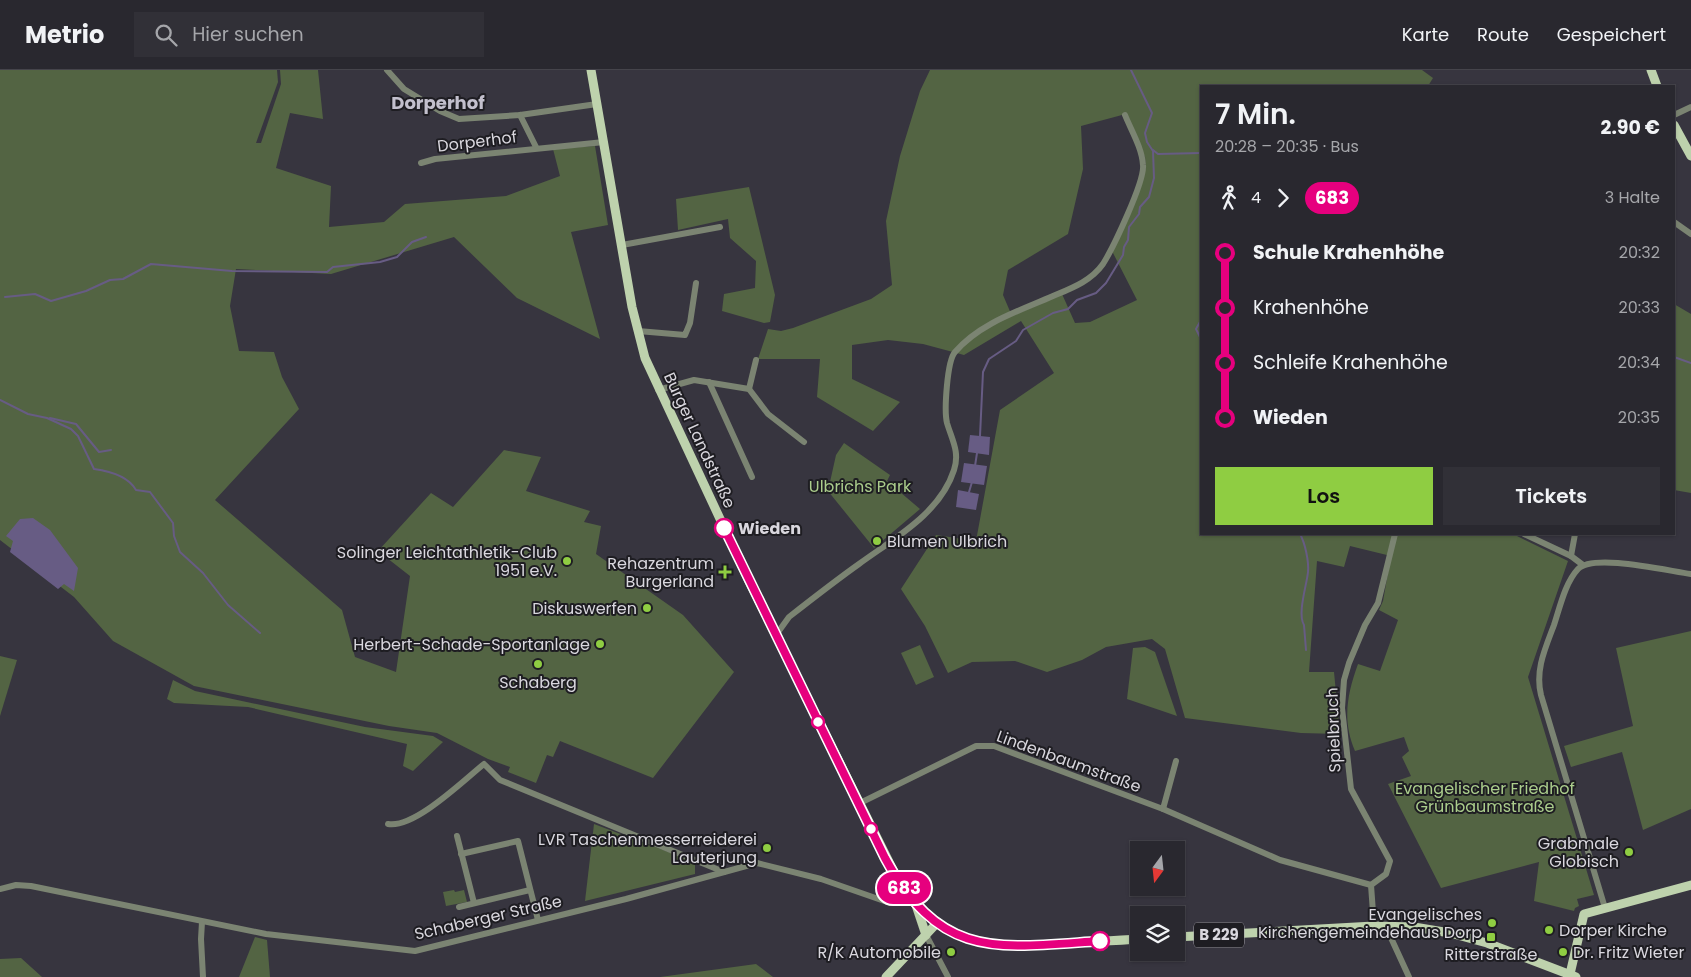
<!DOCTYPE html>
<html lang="de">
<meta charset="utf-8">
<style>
body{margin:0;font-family:Poppins,sans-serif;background:#313037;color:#f1f3f6;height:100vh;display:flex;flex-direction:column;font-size:19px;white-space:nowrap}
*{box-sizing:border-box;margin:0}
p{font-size:16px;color:#a5a6aa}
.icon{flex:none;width:28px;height:28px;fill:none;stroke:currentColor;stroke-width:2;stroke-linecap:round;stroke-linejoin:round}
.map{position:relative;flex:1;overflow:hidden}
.details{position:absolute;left:1200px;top:15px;width:475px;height:450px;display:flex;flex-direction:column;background:#29282f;border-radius:0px;box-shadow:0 1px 4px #0004,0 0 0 1px #45444b}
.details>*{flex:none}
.badge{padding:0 10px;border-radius:16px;font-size:18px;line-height:32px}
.needle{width:32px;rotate:195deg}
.tools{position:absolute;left:1130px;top:771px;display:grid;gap:10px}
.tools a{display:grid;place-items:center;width:55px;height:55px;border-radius:0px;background:#29282f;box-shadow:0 1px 4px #0004,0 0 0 1px #45444b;font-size:25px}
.map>.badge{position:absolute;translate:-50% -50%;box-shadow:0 0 0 2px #fff}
.legs{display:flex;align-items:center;gap:8px;height:55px;padding:0 15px;font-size:16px}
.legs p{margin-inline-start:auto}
.head{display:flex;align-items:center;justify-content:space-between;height:85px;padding:0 15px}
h1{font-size:28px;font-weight:600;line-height:38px}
.cta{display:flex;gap:10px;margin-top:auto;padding:10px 15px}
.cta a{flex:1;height:58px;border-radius:0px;background:#8fcd42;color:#111;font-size:20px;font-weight:600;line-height:58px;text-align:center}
.cta a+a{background:#313037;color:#f1f3f6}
ul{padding:0 15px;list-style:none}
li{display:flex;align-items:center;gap:18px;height:55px;font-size:19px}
li i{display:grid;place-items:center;width:8px;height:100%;margin:0 6px;background:currentColor}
li i::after{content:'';width:12px;height:12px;margin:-6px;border:4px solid;border-radius:50%;background:#29282f}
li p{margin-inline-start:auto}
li:first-child i{background:linear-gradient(#0000 50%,currentColor 0)}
li:last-child i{background:linear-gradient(currentColor 50%,#0000 0)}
header{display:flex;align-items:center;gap:30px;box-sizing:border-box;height:70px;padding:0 25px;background:#29282f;border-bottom:1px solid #45444b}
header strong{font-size:24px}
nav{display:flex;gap:28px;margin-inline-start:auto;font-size:18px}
.search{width:350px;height:45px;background:#313037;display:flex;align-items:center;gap:12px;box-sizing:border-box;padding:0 18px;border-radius:0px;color:#a5a6aa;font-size:19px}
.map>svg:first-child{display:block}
.green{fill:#536443;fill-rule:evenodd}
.water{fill:#675c84}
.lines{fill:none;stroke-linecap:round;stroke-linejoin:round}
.stream{stroke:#675c84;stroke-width:2}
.minor{stroke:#7b8472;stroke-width:6}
.major{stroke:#bed2ad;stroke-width:9}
.line-1-casing{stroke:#fff;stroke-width:11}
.line-1{stroke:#e6007e;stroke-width:8}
.stop-1-dot{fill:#fff;stroke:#e6007e;stroke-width:2.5}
.poi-dot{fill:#8fcd42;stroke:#1e1d22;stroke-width:2}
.labels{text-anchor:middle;stroke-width:4;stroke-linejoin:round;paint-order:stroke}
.shield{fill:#1e1d22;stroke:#a19fa6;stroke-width:1}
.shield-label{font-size:15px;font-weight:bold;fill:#d9d7de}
.street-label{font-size:16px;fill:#d9d7de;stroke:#1e1d22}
.park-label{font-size:16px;fill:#abcd8c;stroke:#1e1d22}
.stop-label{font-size:16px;font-weight:bold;fill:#d9d7de;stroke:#1e1d22;text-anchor:start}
.poi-label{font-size:16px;fill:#d9d7de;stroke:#1e1d22;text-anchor:end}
.neighbourhood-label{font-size:18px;font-weight:bold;fill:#c3c0cd;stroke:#1e1d22}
</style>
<header>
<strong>Metrio</strong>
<div class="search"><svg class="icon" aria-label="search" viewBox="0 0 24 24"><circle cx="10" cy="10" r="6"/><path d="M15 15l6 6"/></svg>Hier suchen</div>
<nav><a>Karte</a><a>Route</a><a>Gespeichert</a></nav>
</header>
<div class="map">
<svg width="1691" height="907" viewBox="0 0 1691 907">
<rect width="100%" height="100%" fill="#37353f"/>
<g class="green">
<path d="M0,0h277l1,12 -22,61h5l20,-59 -1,-14h38l5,49 -33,-6 -14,55 55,18 -2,41 55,-5 21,-18 101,-8 54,-20 -7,-27 42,-3 13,79 -37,7 29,107 -83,-41 -63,-61 -123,37 -95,-5 -6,37 9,45 35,1 8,25 17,32 -84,91 127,110 13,47 41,15 14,-96 -32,-25 53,-58 22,14 51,-57 37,7 -15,34 64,20 -6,11 17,4 -5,28 87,61 51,57 -81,106 -93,-37 -7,16 -6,-2 -11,28 -28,-11 2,-5 -22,-8 -51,-26 -48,-7 -195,-40 -81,-45 -39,-44 -74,-57z"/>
<path d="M930,0h492l11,8 -5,8h-227v448h312l55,27 -40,116 66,218 -17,4 2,7 -4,2 -1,3 -40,-10 5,-39 -98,26 -53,-104 23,-8 -9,-19 7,-6 -5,-14 -49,14c-13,-30 -8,-57 3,-87l22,7 18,-51 -19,-10 4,-9 8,-45 -41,-10 -6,21 -27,-6 -8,111h25l6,62 -39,-1 -116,-15 -20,-69 -13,-10 -46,8 -24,13 -35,12 -32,-11 -43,1 -24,11 -23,-47 -24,-37 35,-54 40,6 24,-131 54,-37 -33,-52 -57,34 -41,-11 -35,-4 -36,5v34l48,23 -27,29 -56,-34 3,-38h-62l10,-30 13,2 12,-3 78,-29 21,-14 -6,-64 14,-65 20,-65zM1122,45l23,42 1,11 -34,83 25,49 -47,22 -15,1 -13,-29 -50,22 -9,-21 5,-25 60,-36 15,-65 -2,-43z"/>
<path d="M749,117l26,108 -5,27 -6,1 -42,-12 2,-17 31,-6 1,-27 -26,-23 -2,-19 -50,11 -2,-31z"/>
<path d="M1674,234l17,10v179l-17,-3z"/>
<path d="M844,373l46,32 -3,6 33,28 -46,39 -46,-57 8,-36z"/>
<path d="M1691,561v178l-48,21 -21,-78 -51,15 -7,-21 69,-20 -17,-78z"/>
<path d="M920,575l14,32 -18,8 -15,-32z"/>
<path d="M1145,577l10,5 22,64 -50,-17 6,-51z"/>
<path d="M0,586l17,4 -17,56z"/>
<path d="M173,610l22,11 170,36 68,9 10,6 -30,29 -10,-5 4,-22 -159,-37 -74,-4 -7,-4z"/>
<path d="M594,754l101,38v12l-110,27z"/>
<path d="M454,820l1,2 9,-2 3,12 -21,4 -3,-14z"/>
<path d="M255,867l12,3 3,37h-31z"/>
<path d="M21,888l21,19h-42v-18z"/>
<path d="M756,894l17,13h-113z"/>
</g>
<g class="water">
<path d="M970,365l20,2 -1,18 -21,-3z"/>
<path d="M964,393l23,3 -3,19 -23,-3z"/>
<path d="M958,420l21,4 -3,16 -20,-3z"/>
<path d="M33,448l17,12 28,38 -4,23 -10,-7 -6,5 -48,-37 3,-11 -7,-5 14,-17z"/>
</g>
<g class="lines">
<g class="stream">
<path d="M1153,80l5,4 43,-1"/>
<path d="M5,227l30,-3 16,7 35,-10 24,-11 13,-1 28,-15 81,7 95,1 6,-5 47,-5 17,-5 15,-15 14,-5"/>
<path d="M1201,250l-5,9 5,10"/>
<path d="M1674,287l17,6"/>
<path d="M0,330l28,14 19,4 24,11 7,7 16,33c15,2 34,7 42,21l14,2 23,31 1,13 6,16 23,21 25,32 32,28"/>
<path d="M50,348l26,6 23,28 12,-2"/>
<path d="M980,366l3,-64 6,-13 27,-18 7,-11 30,-17 15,-4 9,-9 19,-7 10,-10 17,-28 1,-8 4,-7 1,-13 10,-13 1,-7 9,-10 5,-19 -1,-27 -6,-9 -2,-9 7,-20 -21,-43"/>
<path d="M975,396l2,-13"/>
<path d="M969,422l3,-10"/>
<path d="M1300,464c5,9 9,27 8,38 -1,12 -11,42 -4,53l2,25"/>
</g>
<g class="minor">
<path d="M387,0l17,19 36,22 19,8 61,-4 77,-11"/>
<path d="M520,45l16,32"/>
<path d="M1674,45l17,-8"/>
<path d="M421,93l14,-4 169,-17"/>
<path d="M1674,152l17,12"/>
<path d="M622,175l98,-18"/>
<path d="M638,261l47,4 5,-12 6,-40"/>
<path d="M709,312l43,95"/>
<path d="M749,319l7,-29"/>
<path d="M658,320l36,-10 55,9 19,25 36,28"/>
<path d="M1524,464l47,22 12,9"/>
<path d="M1571,486l4,-22"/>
<path d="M776,565l13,-18c23,-18 46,-36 70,-53 34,-25 81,-50 95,-94 6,-18 -2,-30 -7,-47 -3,-12 0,-62 8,-71 25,-29 64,-41 98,-56 19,-8 38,-15 50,-32 10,-16 42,-83 40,-99 -1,-17 -12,-35 -18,-50"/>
<path d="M858,734l118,-58h18l169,63 117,51 91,25 3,41"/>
<path d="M1163,739l13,-48"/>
<path d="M388,754c26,5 76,-44 96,-60l16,16 224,92"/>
<path d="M457,766l17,67"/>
<path d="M461,784l57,-13 20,79"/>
<path d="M1371,815l15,-11 4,-13 -39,-72 -9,-81 2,-28 5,-17 16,-38 13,-22 17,-69"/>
<path d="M0,819l16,-4 15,1 235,48 149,17 211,-52 131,-36 64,16 69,24h26"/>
<path d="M459,837l71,-17"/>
<path d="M1605,838l-64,-213c-6,-25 4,-46 13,-70 6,-18 11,-42 24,-56 15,-16 90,2 113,5"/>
<path d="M202,852l-1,17 2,38"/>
<path d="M1386,857l23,50"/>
<path d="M926,865l22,42"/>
</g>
<g class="major">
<path d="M591,0l41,237 13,51 104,223 148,297c44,66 85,70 158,66 28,-2 56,-3 84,-5"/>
<path d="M1651,0l6,16"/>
<path d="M1674,55l17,31"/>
<path d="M916,835l10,30"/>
<path d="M1176,867l198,-11 40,1 36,6 37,10 89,34"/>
<path d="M1570,904l14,-60 107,-29"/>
<path d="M886,907l51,-54"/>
</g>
</g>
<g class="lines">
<defs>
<path id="line-1" d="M724,458l161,330c56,103 113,90 215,83"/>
</defs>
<use href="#line-1" class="line-1-casing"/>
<use href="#line-1" class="line-1"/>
</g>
<g class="stop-1-dot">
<circle cx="724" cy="458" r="9"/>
<circle cx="818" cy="652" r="6"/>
<circle cx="871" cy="759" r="6"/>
<circle cx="1100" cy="871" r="9"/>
</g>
<g class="poi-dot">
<circle cx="877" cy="471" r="5"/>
<circle cx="567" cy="491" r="5"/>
<path d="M722.5 494.5h5v5h5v5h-5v5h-5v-5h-5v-5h5z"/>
<circle cx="647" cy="538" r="5"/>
<circle cx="600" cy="574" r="5"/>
<circle cx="538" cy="594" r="5"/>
<circle cx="767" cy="778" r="5"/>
<circle cx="1629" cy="782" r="5"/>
<circle cx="1492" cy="853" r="5"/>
<circle cx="1549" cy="860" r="5"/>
<rect x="1486" y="862" width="10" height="10" rx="2.5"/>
<circle cx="951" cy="882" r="5"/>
<circle cx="1563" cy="882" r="5"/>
</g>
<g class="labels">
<rect class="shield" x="1194" y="852.5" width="50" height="25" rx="4"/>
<g class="shield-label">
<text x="1219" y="870">B 229</text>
</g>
<g class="street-label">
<text transform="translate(477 71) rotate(-7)" y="6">Dorperhof</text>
<text transform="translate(700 370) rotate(65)" y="6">Burger Landstraße</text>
<text transform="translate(1333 660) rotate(-92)" y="6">Spielbruch</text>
<text transform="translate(1069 691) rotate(20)" y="6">Lindenbaumstraße</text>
<text transform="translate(488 847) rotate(-13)" y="6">Schaberger Straße</text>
</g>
<g class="park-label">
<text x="860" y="422">Ulbrichs Park</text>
<text x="1485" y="724">Evangelischer Friedhof<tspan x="1485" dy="18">Grünbaumstraße</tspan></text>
</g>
<g class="stop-label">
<text x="738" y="464">Wieden</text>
</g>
<g class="poi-label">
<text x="887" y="477" text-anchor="start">Blumen Ulbrich</text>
<text x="557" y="488">Solinger Leichtathletik-Club<tspan x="557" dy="18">1951 e.V.</tspan></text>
<text x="714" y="499">Rehazentrum<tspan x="714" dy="18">Burgerland</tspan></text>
<text x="637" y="544">Diskuswerfen</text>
<text x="590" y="580">Herbert-Schade-Sportanlage</text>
<text x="538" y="618" text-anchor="middle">Schaberg</text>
<text x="757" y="775">LVR Taschenmesserreiderei<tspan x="757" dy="18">Lauterjung</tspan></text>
<text x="1619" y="779">Grabmale<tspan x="1619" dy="18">Globisch</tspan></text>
<text x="1482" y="850">Evangelisches<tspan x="1482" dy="18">Kirchengemeindehaus Dorp</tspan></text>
<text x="1559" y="866" text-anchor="start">Dorper Kirche</text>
<text x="941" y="888">R/K Automobile</text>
<text x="1573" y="888" text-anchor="start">Dr. Fritz Wieter</text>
<text x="1491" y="890" text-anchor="middle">Ritterstraße</text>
</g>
<g class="neighbourhood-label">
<text x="438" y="39">Dorperhof</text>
</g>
</g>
</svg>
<div class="tools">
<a><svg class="needle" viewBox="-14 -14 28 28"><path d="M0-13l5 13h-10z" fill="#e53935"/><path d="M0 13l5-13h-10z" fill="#a5a6aa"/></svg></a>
<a><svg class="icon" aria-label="layers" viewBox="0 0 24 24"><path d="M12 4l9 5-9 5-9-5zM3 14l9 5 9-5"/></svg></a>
</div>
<b class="badge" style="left:904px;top:818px;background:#e6007e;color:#fff">683</b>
<section class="details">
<div class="head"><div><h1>7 Min.</h1><p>20:28 – 20:35 · Bus</p></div><b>2.90 €</b></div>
<div class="legs"><svg class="icon" aria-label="walk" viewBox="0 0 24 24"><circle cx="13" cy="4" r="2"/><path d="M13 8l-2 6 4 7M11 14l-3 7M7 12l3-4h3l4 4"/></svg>4<svg class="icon" aria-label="forward" viewBox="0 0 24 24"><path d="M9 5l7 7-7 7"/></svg><b class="badge" style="background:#e6007e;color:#fff">683</b><p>3 Halte</p></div>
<ul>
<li><i style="color:#e6007e"></i><b>Schule Krahenhöhe</b><p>20:32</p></li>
<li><i style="color:#e6007e"></i><span>Krahenhöhe</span><p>20:33</p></li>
<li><i style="color:#e6007e"></i><span>Schleife Krahenhöhe</span><p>20:34</p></li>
<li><i style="color:#e6007e"></i><b>Wieden</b><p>20:35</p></li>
</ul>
<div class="cta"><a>Los</a><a>Tickets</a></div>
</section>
</div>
